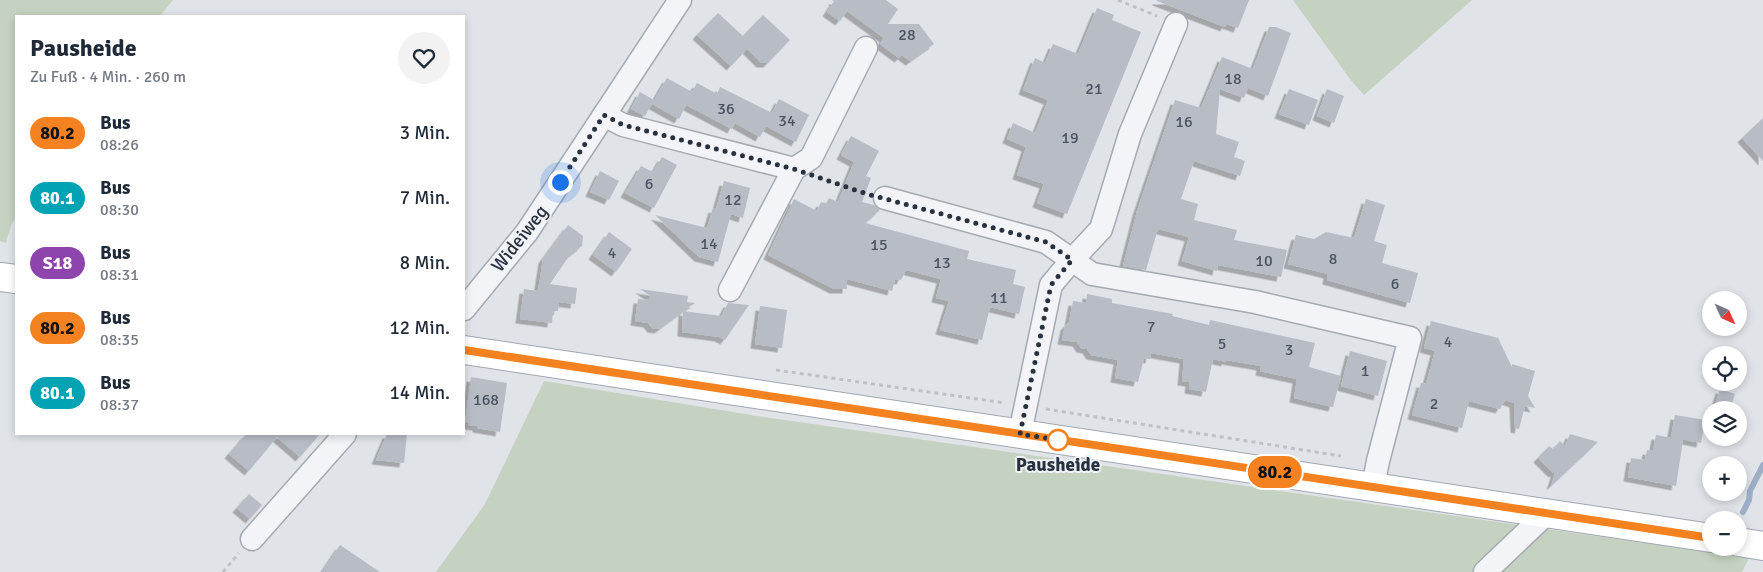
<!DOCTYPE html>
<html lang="de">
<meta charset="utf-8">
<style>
body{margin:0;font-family:Signika,sans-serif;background:#f2f2f3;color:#1f2937;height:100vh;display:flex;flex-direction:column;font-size:19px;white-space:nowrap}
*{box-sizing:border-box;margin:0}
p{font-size:16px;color:#747a83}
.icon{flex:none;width:28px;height:28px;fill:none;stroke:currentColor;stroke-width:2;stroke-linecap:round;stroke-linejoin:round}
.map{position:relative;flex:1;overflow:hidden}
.details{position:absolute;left:15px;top:15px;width:450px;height:420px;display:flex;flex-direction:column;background:#fff;border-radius:0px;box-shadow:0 2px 8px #0003}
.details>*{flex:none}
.badge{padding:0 10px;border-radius:16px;font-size:18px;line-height:32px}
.needle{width:32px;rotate:135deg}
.fabs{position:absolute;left:1702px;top:291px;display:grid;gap:10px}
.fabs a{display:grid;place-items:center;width:45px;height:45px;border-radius:50%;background:#fff;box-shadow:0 2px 8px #0003;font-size:25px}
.you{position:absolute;width:25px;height:25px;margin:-12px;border:4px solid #fff;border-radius:50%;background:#1a73e8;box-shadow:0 0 0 8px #1a73e833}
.map>.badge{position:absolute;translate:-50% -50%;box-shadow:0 0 0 2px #fff}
.round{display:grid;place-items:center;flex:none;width:52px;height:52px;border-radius:26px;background:#f2f2f3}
.head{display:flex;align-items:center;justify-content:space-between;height:85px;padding:0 15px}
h1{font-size:24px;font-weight:800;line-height:38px}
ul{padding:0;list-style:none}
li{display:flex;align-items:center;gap:15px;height:65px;padding:0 15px}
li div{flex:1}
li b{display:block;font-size:19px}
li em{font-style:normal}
li .badge{min-width:55px;font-weight:700;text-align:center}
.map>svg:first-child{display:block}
.green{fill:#c5d1c1}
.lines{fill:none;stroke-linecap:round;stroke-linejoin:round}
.stream{stroke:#9daec6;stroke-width:6}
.building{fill:#b7bcc5;filter:url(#shadow)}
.minor-casing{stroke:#a5aab2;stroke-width:25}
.major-casing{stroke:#a0a6b3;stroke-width:30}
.path{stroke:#bec1c7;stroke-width:3;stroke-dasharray:4 4;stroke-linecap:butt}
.minor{stroke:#f2f4f7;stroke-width:22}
.major{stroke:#fff;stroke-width:28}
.line-casing{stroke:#fff;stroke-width:11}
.line{stroke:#f58220;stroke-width:8}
.walk{stroke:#29303e;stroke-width:5;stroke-dasharray:0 9}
.stop-dot{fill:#fff;stroke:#f58220;stroke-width:2.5}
.labels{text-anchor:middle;stroke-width:4;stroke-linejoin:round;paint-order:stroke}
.number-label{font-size:16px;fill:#4c5360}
.street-label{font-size:19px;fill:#29303e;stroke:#eff2f6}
.stop-label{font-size:19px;font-weight:bold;fill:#29303e;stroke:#eff2f6}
</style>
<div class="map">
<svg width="1763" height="572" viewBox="0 0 1763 572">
<defs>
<filter id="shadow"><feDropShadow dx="-4.5" dy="4.5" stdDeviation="0" flood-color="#0004"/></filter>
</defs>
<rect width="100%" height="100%" fill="#e0e3e8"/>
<g class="green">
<path d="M0,0h173l-13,16h-144v201l-5,8 -5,18 -6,-2z"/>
<path d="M1293,0h179l-108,95 -14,-16z"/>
<path d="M544,381l213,35 992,142 -7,14h-1306l49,-68z"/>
</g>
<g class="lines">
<path class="stream" d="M1743,512l6,-12 1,-9 13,-26"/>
</g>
<g class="building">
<path d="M832,0h54l12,9 -10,15h31l15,20 -24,17 -8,-6 -3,3 -19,-14 4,-6 -37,-27 -7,10 -13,-9 7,-11z"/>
<path d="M1157,0h92l-11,28 -12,-4 -1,3 -68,-26z"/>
<path d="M1097,8l17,7 -2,5 29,12 -74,182 -30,-11 7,-19 -27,-9 9,-28 -19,-8 6,-16 22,10 13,-33 -25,-10 12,-32 10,5 8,-19 25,10z"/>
<path d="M718,13l25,23 20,-21 27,25 -22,23h-7l-14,-14 -16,17 -34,-31z"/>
<path d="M1269,27h7l15,6 -23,63 -20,-8 -4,10 -24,-9 -4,45 23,8 -5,15 11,4 -5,15 -46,-15 -13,38 17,5 -4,16 43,10 -3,10 53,10 -6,27 -63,-12 -1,6 -35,-10 7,-24 -31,-8 -12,41 -23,-4 14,-55 38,-111 26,8 21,-51 31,12z"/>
<path d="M667,78l25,14 5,-9 20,11 3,-7 52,26 7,-14 30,16 -13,27 -30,-16 -6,11 -25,-14 -3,6 -46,-24 -7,14 -27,-15z"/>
<path d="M1289,89l29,11 -9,25 -30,-11z"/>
<path d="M1327,89l17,7 -10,27 -17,-7z"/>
<path d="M640,92l14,8 -9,16 -14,-7z"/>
<path d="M1763,118v43l-21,-23z"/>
<path d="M851,136l28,15 -13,25 5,2 -9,24 12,3 6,5 -15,13 104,28 -2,8 49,11 -3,14 12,3 -6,27 -29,-7 -8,33 -42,-10 9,-29 -13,-3 5,-19 -35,-9 -5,10 -6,-1 -3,12 -45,-12v10h-13l-66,-34 26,-56 23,12 4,-9 5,2 3,-6 9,4 16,-40 -13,-7z"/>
<path d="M662,157l15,8 -23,43 -29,-15 16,-27 12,6z"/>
<path d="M600,171l19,10 -10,19 -19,-8z"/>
<path d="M724,181l26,7 -7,30 -12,-4 -13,48 -19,-5 -44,-42 52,13 6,-20 3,1z"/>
<path d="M1366,199l19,6 -11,36 13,4 -5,18 36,10 -8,30 -83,-23 1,-6 -40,-10 8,-29 18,4 12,-7 28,6z"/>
<path d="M568,225l15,11 -1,10 -13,10 -19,28 27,4 -2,16 -16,-2 -1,9h-5l-1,12 -32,-4 4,-30 14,2 5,-32z"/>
<path d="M609,232l23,17 -16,23 -23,-17z"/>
<path d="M640,289l48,7 -1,6 8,1 -12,8 38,5 7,-13 21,2 -24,35 -6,-3 -37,-5 1,-21 -24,18 -7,-1 -4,-5 -13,-2 3,-22 11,1v-3h3z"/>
<path d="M1087,294l25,5v4l61,11 -1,2 37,9 1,-5 105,23 -6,24 32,9 -8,31 -39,-9 3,-19 -37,-8 1,-5 -35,-6v2l-13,-3 -7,33 -17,-3 1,-7 -8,-1 2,-22 -33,-6 -1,6 -6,-1 -6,24 -23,-4 3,-18 -27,-5 -4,-6 -6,-1 -4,-6 -15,-2 3,-14 4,-4 4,-21 13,2z"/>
<path d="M760,306l27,4 -5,38 -27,-4z"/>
<path d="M1431,321l67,17 14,29v-3l23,7 -7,25 7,12 -10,-2 -6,23 -4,-1 -1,-25 -9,-3 -5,9 -31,-8 -7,27 -50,-13 9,-32 5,1 9,-33 -11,-3z"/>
<path d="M1350,351l37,10 -9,35 -37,-10z"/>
<path d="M471,377l36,6 -7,49 -23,-4v-2l-9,-1v-2h-3z"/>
<path d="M1720,389l15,5 -5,16 -15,-4z"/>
<path d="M1675,415l30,5 -4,23 -30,-6z"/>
<path d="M246,434h74l-20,23 -23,-20 -28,34 -20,-17z"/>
<path d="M387,434h20l-3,29 -28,-3z"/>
<path d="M1570,434l28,8 -47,44 4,-13 -1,-1 -1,1 -15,-15 11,-12 4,3 7,-8 5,5z"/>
<path d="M1656,435l27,5 -7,46 -48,-9 3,-19 14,2 2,-10 6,1z"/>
<path d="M249,494l13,11 -12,14 -13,-11z"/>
<path d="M340,545l40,27h-58z"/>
</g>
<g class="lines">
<defs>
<g id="minor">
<path d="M604,115l19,10 171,44"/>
<path d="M885,198l161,44 46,32 163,28 155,36 -32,123 -5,26"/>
<path d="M730,290l64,-121 17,-11 55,-110"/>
<path d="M464,309l63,-77 153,-232"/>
<path d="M1020,433l31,-148 21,-25 29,-31 29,-95 46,-110"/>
<path d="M252,539l93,-105"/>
<path d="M1485,572l62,-59"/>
</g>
<g id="major">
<path d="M0,277l16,2"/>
<path d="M464,350l1247,188"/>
<path d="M1739,542l24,4"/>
</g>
</defs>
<use href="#minor" class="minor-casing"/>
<use href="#major" class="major-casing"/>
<g class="path">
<path d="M1118,0l39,16"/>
<path d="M819,178l46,16"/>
<path d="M776,370l229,33"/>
<path d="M1046,409l295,47"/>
<path d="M223,572l16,-19"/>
</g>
<use href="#minor" class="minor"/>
<use href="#major" class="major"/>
</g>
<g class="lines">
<defs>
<path id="line" d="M464,350l1247,188"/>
</defs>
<use href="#line" class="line-casing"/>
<use href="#line" class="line"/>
<path class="walk" d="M560,182l44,-67 19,10 171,44 73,25 179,48 26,18 -21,25 -31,149 45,7 -7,-1"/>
</g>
<circle class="stop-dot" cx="1058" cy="440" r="10"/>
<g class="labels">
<g class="number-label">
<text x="907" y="40">28</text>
<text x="1233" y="84">18</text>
<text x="1094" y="94">21</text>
<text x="726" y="114">36</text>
<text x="787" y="126">34</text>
<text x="1184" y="127">16</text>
<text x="1070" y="143">19</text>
<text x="649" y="189">6</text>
<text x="733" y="205">12</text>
<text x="709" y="249">14</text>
<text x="879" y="250">15</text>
<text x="612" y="258">4</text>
<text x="1333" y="264">8</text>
<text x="1264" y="266">10</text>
<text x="942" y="268">13</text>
<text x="1395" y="289">6</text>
<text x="999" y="303">11</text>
<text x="1151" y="332">7</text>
<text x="1448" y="347">4</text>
<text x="1222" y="349">5</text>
<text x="1289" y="355">3</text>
<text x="1365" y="376">1</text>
<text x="486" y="405">168</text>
<text x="1434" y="409">2</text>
</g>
<g class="street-label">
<text transform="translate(519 238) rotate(-52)" y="7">Wideiweg</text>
</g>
<g class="stop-label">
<text x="1058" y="471">Pausheide</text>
</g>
</g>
</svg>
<div class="fabs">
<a><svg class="needle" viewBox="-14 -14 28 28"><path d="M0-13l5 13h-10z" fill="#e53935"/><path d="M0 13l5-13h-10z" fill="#747a83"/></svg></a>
<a><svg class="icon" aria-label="locate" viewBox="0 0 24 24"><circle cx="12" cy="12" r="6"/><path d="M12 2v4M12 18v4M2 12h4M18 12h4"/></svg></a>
<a><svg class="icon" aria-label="layers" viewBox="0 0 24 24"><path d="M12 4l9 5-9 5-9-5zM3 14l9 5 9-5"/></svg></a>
<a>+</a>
<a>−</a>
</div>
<div class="you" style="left:560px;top:182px"></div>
<b class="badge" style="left:1275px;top:472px;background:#f58220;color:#111">80.2</b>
<section class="details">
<div class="head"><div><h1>Pausheide</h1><p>Zu Fuß · 4 Min. · 260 m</p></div><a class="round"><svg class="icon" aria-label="heart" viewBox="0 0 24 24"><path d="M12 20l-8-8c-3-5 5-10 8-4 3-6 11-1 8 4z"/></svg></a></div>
<ul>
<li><span class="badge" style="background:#f58220;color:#111">80.2</span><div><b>Bus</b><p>08:26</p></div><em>3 Min.</em></li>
<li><span class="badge" style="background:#00a3b4;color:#fff">80.1</span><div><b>Bus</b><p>08:30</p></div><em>7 Min.</em></li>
<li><span class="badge" style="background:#8e44ad;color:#fff">S18</span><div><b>Bus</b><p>08:31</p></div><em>8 Min.</em></li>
<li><span class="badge" style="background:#f58220;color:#111">80.2</span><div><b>Bus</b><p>08:35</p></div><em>12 Min.</em></li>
<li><span class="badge" style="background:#00a3b4;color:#fff">80.1</span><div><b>Bus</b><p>08:37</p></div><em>14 Min.</em></li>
</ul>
</section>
</div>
